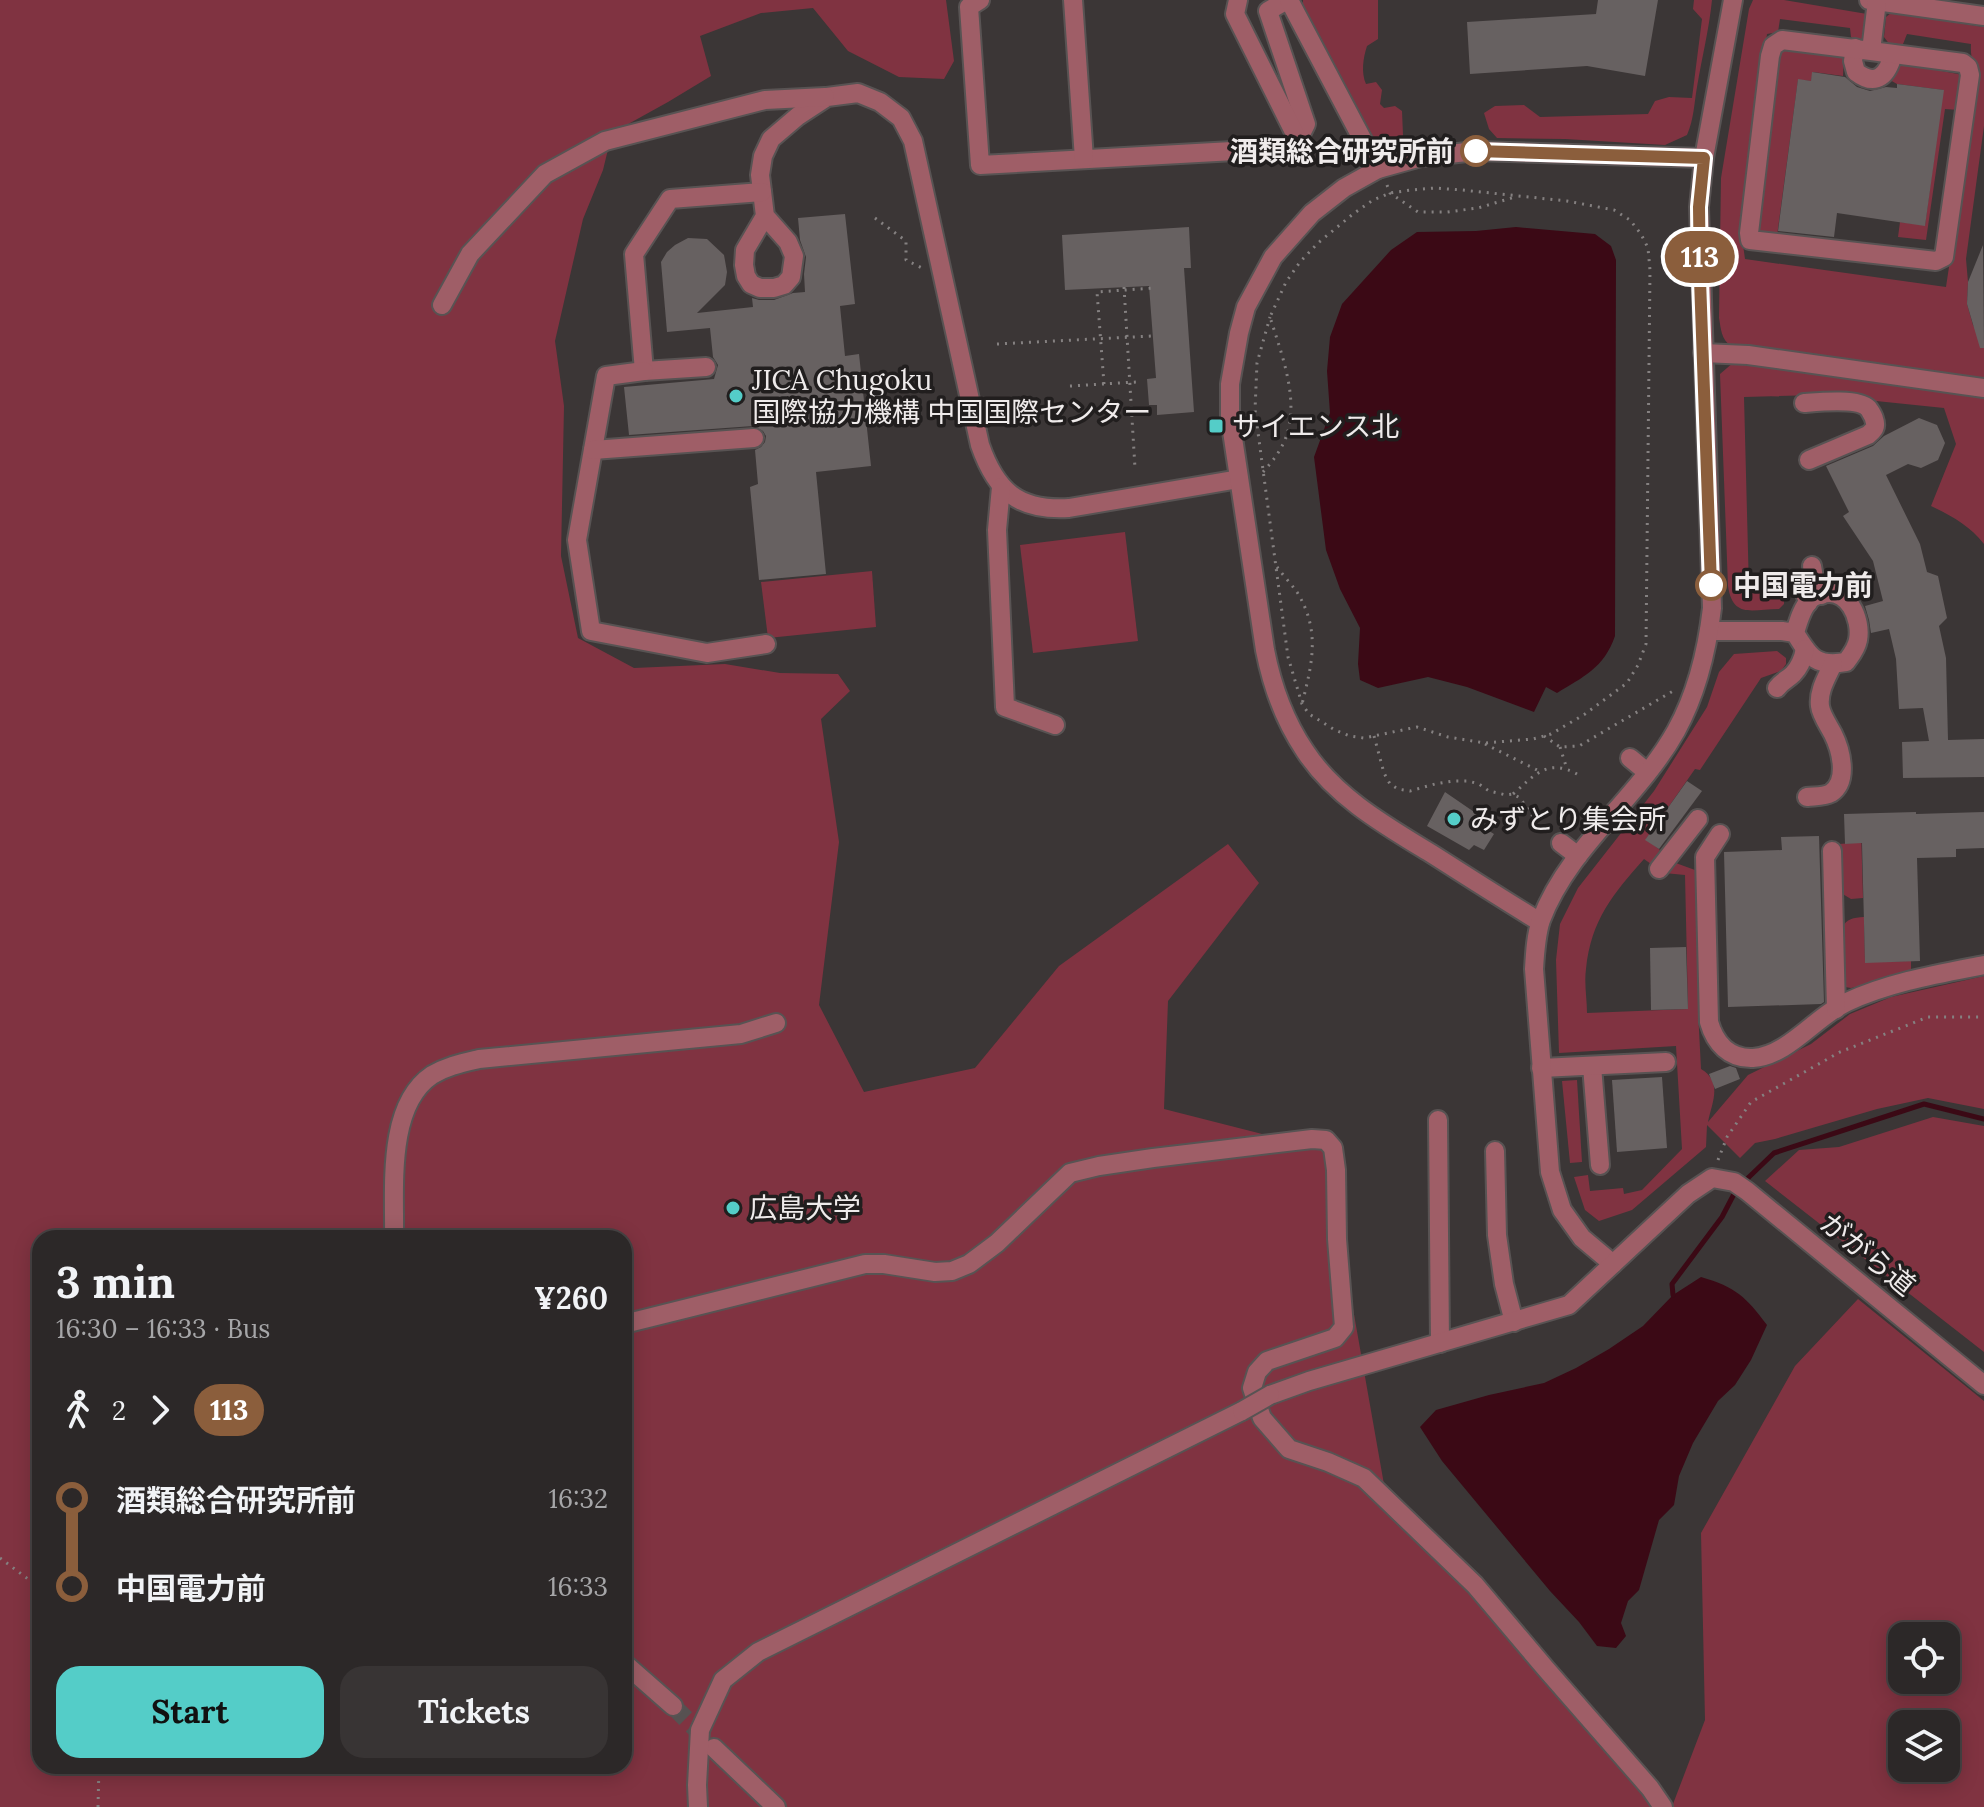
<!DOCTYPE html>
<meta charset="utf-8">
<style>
body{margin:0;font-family:Lora,"Noto Sans JP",serif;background:#383434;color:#f1f3f6;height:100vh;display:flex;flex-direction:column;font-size:30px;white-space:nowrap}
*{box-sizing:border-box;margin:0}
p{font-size:26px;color:#a6a6a8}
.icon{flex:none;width:44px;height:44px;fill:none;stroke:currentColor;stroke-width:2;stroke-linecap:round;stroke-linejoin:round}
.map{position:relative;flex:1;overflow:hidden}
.sheet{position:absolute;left:32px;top:1230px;width:600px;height:544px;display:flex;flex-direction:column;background:#2c2828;border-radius:24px;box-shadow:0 4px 20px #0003,0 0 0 2px #484445}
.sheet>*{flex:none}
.badge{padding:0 16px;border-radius:26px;font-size:28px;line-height:52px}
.buttons{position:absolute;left:1888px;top:1622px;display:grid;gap:16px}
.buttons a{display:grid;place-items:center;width:72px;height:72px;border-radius:16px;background:#2c2828;box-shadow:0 4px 20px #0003,0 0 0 2px #484445;font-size:40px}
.map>.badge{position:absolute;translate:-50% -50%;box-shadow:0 0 0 4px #fff}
.legs{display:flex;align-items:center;gap:12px;height:88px;padding:0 24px;font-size:26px}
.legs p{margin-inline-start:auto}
.overview{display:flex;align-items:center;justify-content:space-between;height:136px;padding:0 24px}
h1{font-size:44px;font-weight:700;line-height:60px}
.action{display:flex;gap:16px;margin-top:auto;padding:16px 24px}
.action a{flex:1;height:92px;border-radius:24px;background:#54cdc8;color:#111;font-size:32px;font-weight:700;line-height:92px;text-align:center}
.action a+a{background:#383434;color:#f1f3f6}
ul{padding:0 24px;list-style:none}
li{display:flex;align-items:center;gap:28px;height:88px;font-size:30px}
li i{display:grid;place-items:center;width:12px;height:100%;margin:0 10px;background:currentColor}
li i::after{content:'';width:20px;height:20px;margin:-10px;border:6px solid;border-radius:50%;background:#2c2828}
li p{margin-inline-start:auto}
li:first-child i{background:linear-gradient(#0000 50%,currentColor 0)}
li:last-child i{background:linear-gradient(currentColor 50%,#0000 0)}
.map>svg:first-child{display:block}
.green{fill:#803341;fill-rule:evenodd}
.water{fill:#3b0915}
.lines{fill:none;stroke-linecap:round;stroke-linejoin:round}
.stream{stroke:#3b0915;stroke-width:5}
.building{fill:#676161}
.minor-tunnel{stroke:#565151;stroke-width:18;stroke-dasharray:18 9;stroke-linecap:butt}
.minor-casing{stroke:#585353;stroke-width:22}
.path{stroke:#858181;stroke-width:3;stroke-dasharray:2 6;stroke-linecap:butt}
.minor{stroke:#9f5e67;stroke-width:18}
.minor-bridge-casing{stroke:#585353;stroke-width:22;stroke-linecap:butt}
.minor-bridge{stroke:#9f5e67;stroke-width:18}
.line-1-casing{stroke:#fff;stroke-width:18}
.line-1{stroke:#8b5e3c;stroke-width:12}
.stop-1-dot{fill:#fff;stroke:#8b5e3c;stroke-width:4}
.poi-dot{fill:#54cdc8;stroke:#211e1e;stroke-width:3}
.labels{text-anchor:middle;stroke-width:7;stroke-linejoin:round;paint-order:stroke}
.stop-label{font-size:28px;font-weight:bold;fill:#efebeb;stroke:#211e1e;text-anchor:end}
.poi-label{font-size:28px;fill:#efebeb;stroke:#211e1e;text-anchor:start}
.street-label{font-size:28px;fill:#efebeb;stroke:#211e1e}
</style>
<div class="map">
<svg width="1984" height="1807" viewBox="0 0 1984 1807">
<rect width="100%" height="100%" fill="#3b3636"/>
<g class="green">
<path d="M0,0h946l8,61 -10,18 -45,-2 -51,-26 -35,-43 -52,5 -61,23 11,40 -43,26 -56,31 -9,37 -20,49 -28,122 9,65 -3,150 17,82 56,30 91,-4 55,9 58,1 12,17 -29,28 18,123 -20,163 45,87 111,-24 84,-102 169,-122 31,39 -91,118 -4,108 161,41 60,340 288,314 32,-84 -4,-187 94,-167 63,-67 126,102v406h-1984zM40,1238h584v528h-584zM1902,1636h44v44h-44zM1902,1724h44v44h-44z"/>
<path d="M1303,0h75v39l-11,7c-4,12 -6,27 -1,38l10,-2 6,8 -2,14 4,4 11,-2 7,5 1,24 -4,9 -20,4 -76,-144z"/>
<path d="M1694,0h18c-3,30 -10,57 -15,87 -3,17 -3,32 -10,48l-22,10 -100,-6 -68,-1 -8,-9 -5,-16 11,-7 29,-1 16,12 108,-3 7,-13 14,-4 23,1 10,-79 -9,-10z"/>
<path d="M1753,0h31l83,14 -1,20 -4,6 -5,1 -6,-4 -1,-9 -70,-9 -2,13 -11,2 -26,196 4,29 201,28 31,-208c-3,-13 -7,-22 -6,-35l-64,-10c-4,9 -3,14 -14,15l-9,-12 2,-20 5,-4 93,14v99l-18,133 2,23 -1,22 6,21 11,16v39l-253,-34c-10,-7 -10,-17 -12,-28l2,-140 28,-169z"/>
<path d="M1783,48l61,7 -1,21 -30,-4 -2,9 -13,-1 -21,156 -22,-3 20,-178z"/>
<path d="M1898,63l60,11 5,3 -4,33 -14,-1 -19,131 -28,-3 2,-15 25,3 18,-135 -46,-6 -7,-4z"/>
<path d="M1734,362l250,36v146c-14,-18 -32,-28 -53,-38l25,-62 -12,-36 -126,-13 -74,2 5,193 30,1 5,5v8l-5,5c-27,0 -46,10 -51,-23l-8,-212z"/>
<path d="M1125,532l13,109 -105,12 -13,-108z"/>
<path d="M872,571l4,56 -108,11 -7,-56z"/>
<path d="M1777,651l9,7v6l-5,7 -20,7 -61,92 -5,-1 -49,70 14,11 -9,14 -7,-5c-31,35 -53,61 -58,110 -2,14 1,30 1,44l101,-4 -3,-134 -21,-2 9,-11 22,8 3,10v130l3,59c22,13 11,33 7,53l40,-47 63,-31 39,-30 41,-17 93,-21v133l-56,-11 -51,11 -102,30 -20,4 -15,15 -33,-33 -1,22 -74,63 -33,11 -14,-11 -11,-33 14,-2 2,16 33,-3 1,6 18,-4 40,-41 -6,-103 -117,7 -3,-93 4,-36 18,-36 76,-97 53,-84 12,-35 15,-18z"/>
<path d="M1861,830l2,68 -12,1 -10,-6 -2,-7v-42l14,-1z"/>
<path d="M1864,917l1,45 46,-1v13l-60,14 -6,-1 -3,-5v-54c5,-10 11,-10 22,-11z"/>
<path d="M1577,1080l5,82 -12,1 -8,-82z"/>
<path d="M1933,1117l51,9v226l-219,-171 34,-31 40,-3z"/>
</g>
<g class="water">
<path d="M1516,227l79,7 16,12 5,14 -1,376c-11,32 -32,41 -58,57l-11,-6 -12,25 -67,-25 -39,-10 -50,11 -18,-8 -2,-16 2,-36 -20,-39 -14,-39 -12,-93 16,-44 -3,-42 3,-34 12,-33 49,-54 26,-18 59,-1z"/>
<path d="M1701,1277c35,10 45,20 66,48l-16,35 -16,25 -17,16 -25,42 -14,33 -5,29 -15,15 -20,70 -11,11 -7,22 5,13 -10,12 -19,-2 -18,-24 -29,-31 -108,-130 -22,-34 16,-17 53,-15 55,-12 32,-15 33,-19 34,-23 30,-31z"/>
</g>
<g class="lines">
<path class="stream" d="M1673,1295l-1,-11 50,-67 12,-23 15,-17 25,-24 150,-49 60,15"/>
</g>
<g class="building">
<path d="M1598,0h60l-13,76 -58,-10 -117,8 -3,-52 129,-8z"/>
<path d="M1812,72l33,5 12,10 13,4 16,-4 11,1v-4l47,6 -19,136 -88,-13 -3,24 -56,-6 20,-152 13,2z"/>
<path d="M845,214l10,90 -15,2 5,50 14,-2 12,112 -55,6 10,102 -67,6 -9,-93 8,-3 -3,-34 6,-3 4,-5 1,-6 -3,-5 -10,-5 -124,9 -5,-48 90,-8 4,-14 -5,-8 -3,-29 -43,4 -6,-70 6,-10 8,-7 13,-7 19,1 17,16 3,17 -2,13 -28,28 56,-6 -1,-9 7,2h15l19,-7 12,-1 -1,-18 2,-17 -6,-17 -2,-22z"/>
<path d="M1189,227l2,41h-7l10,144 -37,3v-10h-8l-2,-26 9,-1 -7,-92 -84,4 -3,-55z"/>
<path d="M1983,245l1,103h-4l-13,-44 1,-22z"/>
<path d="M1919,418l18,7 8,18 -7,17 -17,8 -13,-4 -22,11 34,69 7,28 11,4 9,42 -8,8 7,32 2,82 36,-1v38l-81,1 -1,-36 27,-1 -6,-33 -24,1 -3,-50 -7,-30 -18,4 -2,-13 -4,-14 18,-5 -10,-40 -30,-45 6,-4 -23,-46 47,-20 11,-10z"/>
<path d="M1687,781l15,10 -43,58 -14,-9z"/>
<path d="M1445,792l35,24 -4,7 18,11 -10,16 -10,-5 -5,5 -42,-24z"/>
<path d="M1916,812v2l68,-2v36l-28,1v8l-39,1 3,103 -55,2 -3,-120 -17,1 -1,-30z"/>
<path d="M1819,836l5,166 -3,2 -93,3 -4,-155 58,-2 -1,-13z"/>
<path d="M1686,947l2,62 -37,1 -1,-62z"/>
<path d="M1730,1066l6,2 4,11 -25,10 -6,-15z"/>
<path d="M1662,1077l5,71 -50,4 -5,-72z"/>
</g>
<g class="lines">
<path class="minor-tunnel" d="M673,1706l35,35"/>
<defs>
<g id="minor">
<path d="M980,0l-11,7 11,158 308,-17 10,-8 8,-16 -38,-113 19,-11"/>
<path d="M1073,0l11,159"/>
<path d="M1238,0l-3,14 63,126"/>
<path d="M1289,0l89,169"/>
<path d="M1869,0l115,16"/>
<path d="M1855,48l-2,13 3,11c21,16 32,2 37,-18"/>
<path d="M1871,51l92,12 5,4 2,8 -26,182 -8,4 -186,-21 -1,-7 21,-177 3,-10 9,-6 89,11 6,-50"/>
<path d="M765,216l23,26 6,14 -3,21 -7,8 -10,3h-14l-9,-4 -5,-8 -2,-11 1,-15 20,-34 -5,-41 3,-19 8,-17 27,-23 29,-19 31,-4 22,9 21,16 12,23 67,304c16,46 38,66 89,63l170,-29"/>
<path d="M442,305l28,-51 75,-80 60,-33 160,-41 60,-3"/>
<path d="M1703,353l45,2 236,33"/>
<path d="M706,367l-62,4 -10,-117 36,-55 92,-7"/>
<path d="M644,371l-38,5 -29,164 14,91 116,22 59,-9"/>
<path d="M1804,403c14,-1 54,-5 64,5 1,1 6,9 6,11 3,8 0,11 -6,16l-59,25"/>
<path d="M593,450l161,-12"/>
<path d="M1001,487l-4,43 8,177 50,18"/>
<path d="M1812,566l3,18 6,11"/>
<path d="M1769,581c23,1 33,-3 39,22"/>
<path d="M1709,631h73l13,2c15,24 20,34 51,29 5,-7 10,-12 12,-22 4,-21 -10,-53 -36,-46 -4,1 -8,2 -11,5 -9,8 -13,23 -16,34"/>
<path d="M1777,688c5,-7 10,-8 16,-14 7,-7 10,-15 12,-25"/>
<path d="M1630,758l17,14"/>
<path d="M1807,797c7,-1 17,0 24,-4 18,-12 10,-43 2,-59 -4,-8 -12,-19 -13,-28 -2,-15 7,-29 13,-42"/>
<path d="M1720,834l-15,23 4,165c6,21 20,37 44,36 35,-2 63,-42 94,-56 43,-20 91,-28 137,-37"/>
<path d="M1561,843l17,13"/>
<path d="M1832,851l4,158"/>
<path d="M1659,869l39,-50"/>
<path d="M1540,922c-36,-22 -72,-45 -108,-68 -46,-28 -97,-57 -127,-103 -21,-31 -33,-65 -40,-101l-35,-232v-34l9,-51 7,-26 27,-50 39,-44 32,-25 34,-19 43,-12 55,-6 228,7"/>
<path d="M1592,1066l8,99"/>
<path d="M1541,1068l125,-6"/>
<path d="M1438,1120l2,223"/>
<path d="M1495,1151l2,84 7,49 10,38"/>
<path d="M394,1238c1,-49 -8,-132 38,-163 15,-9 30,-12 47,-16l262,-25 35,-11"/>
<path d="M1613,1264l-31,-26 -20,-28 -12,-38 -16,-203c1,-17 2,-34 7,-49 28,-74 97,-121 135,-189 21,-38 31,-80 36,-123l-13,-401 5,-49 29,-158"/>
<path d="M624,1324l241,-60h19l51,8 17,-1 17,-7 28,-21 73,-70 29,-7 54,-8 159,-19 14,1 7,8 3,22 1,69 7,88 -9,11 -68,23 -10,11 -5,16 10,30 27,31 39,13 36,16 111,107 71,84 104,119 13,19"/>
<path d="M1270,1395l39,-14 260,-76 119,-111 24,-16 22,4 13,9 237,194"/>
<path d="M624,1663l49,43"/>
<path d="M714,1748l62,59"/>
<path d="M698,1807l-1,-22 3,-55 23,-50 35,-28 484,-241"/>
</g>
</defs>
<use href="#minor" class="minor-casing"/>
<g class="path">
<path d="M1387,185l3,8 28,19h29l31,-4 37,-11"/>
<path d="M875,218l31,23v19l18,9"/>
<path d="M1124,287l11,181"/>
<path d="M997,344l155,-8"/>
<path d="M1104,384l-7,-92 57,-4"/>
<path d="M1070,386l66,-4"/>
<path d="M1263,472c7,-8 14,-16 19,-26 21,-39 0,-90 -12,-129l16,-35 14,-20 18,-19 35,-29 20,-14 17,-7 21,-3 24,-2 27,2 105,11 47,9 16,10 11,14 7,14 2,22 -4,374 -8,21 -11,18 -42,31 -34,20 -18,5 -48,4 -37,-6 -31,-10 -53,11 -14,-2 -15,-6 -26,-16 -7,-10 -14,-47 -33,-247 2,-47 13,-46"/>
<path d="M1277,567c6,8 14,17 20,25 24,39 15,72 5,112"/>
<path d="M1374,736l10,37 6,11 8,5 12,2 25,-7 18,-3h15l11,3 10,7 17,4 7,-1 7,4 17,24"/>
<path d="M1544,736l16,11 19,-1 94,-55"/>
<path d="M1485,744l54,27"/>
<path d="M1560,747l6,19"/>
<path d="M1513,794c22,-19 34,-36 64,-20"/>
<path d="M1718,1160l9,-23 24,-35 89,-50 88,-35h56"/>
<path d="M0,1558l40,30"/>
<path d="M98,1807l1,-41"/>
</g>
<use href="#minor" class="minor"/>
<defs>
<path id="minor-bridge" d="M1242,1411l28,-16"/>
</defs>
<use href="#minor-bridge" class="minor-bridge-casing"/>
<use href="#minor-bridge" class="minor-bridge"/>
</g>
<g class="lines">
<defs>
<path id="line-1" d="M1476,151l228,7 -5,49 1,73 11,305"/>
</defs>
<use href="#line-1" class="line-1-casing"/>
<use href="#line-1" class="line-1"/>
</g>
<g class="stop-1-dot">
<circle cx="1476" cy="151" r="14"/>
<circle cx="1711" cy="585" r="14"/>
</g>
<g class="poi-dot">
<circle cx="736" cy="396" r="8"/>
<rect x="1208" y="418" width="16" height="16" rx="4"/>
<circle cx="1454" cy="819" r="8"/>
<circle cx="733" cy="1208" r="8"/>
</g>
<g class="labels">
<g class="stop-label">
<text x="1454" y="161">酒類総合研究所前</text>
<text x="1733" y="595" text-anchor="start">中国電力前</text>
</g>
<g class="poi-label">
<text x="752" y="390">JICA Chugoku<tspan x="752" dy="32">国際協力機構 中国国際センター</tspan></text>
<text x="1232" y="436">サイエンス北</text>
<text x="1470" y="829">みずとり集会所</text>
<text x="749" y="1218">広島大学</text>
</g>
<g class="street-label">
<text transform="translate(1868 1254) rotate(39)" y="10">ががら道</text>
</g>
</g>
</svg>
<div class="buttons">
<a><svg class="icon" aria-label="locate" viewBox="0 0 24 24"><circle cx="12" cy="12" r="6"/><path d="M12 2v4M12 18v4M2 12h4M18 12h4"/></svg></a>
<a><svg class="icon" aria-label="layers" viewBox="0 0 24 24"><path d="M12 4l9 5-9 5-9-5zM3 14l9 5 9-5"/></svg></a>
</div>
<b class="badge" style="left:1700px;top:257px;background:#8b5e3c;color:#fff">113</b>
<section class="sheet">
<div class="overview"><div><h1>3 min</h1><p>16:30 – 16:33 · Bus</p></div><b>¥260</b></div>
<div class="legs"><svg class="icon" aria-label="walk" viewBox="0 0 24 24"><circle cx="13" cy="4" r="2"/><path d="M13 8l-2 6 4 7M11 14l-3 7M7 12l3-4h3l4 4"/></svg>2<svg class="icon" aria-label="forward" viewBox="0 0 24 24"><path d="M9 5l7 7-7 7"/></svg><b class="badge" style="background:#8b5e3c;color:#fff">113</b></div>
<ul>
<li><i style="color:#8b5e3c"></i><b>酒類総合研究所前</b><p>16:32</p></li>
<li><i style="color:#8b5e3c"></i><b>中国電力前</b><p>16:33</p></li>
</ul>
<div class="action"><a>Start</a><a>Tickets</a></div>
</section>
</div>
